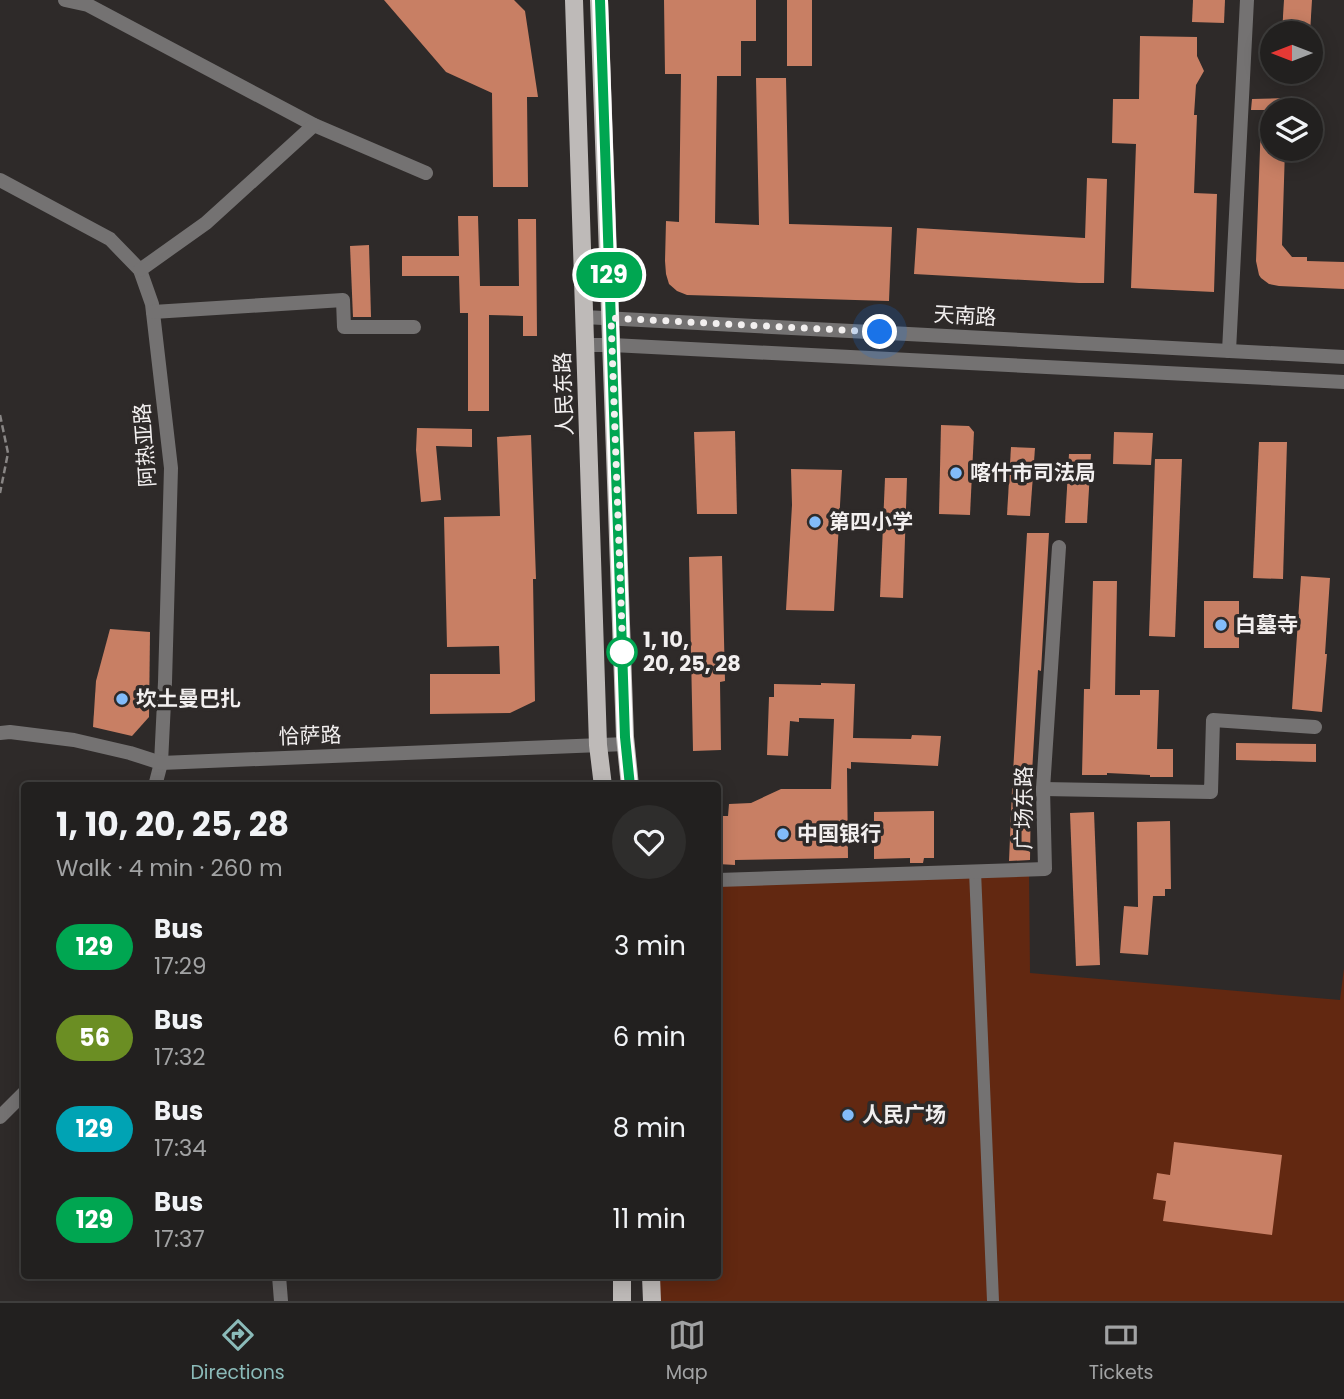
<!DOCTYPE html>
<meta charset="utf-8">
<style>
body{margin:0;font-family:Poppins,"Noto Sans SC",sans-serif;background:#2e2d2c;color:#f1f3f6;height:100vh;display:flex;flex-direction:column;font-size:26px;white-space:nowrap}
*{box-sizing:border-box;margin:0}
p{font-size:23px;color:#a2a3a4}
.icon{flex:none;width:38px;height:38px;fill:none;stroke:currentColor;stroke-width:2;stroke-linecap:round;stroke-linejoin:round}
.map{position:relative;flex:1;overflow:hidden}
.side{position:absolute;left:21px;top:782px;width:700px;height:497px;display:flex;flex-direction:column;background:#22201f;border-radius:7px;box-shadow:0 4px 18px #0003,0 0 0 2px #3f3e3d}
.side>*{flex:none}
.badge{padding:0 14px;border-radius:23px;font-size:24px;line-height:46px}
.needle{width:46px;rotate:270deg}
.tools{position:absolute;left:1260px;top:21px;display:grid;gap:14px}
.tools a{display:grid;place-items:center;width:63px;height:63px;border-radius:50%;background:#22201f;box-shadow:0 4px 18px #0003,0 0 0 2px #3f3e3d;font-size:35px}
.you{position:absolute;width:35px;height:35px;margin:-18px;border:5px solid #fff;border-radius:50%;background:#1a73e8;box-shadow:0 0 0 10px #1a73e833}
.map>.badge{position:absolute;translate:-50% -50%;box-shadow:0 0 0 4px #fff}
.round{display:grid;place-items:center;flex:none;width:74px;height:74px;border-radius:37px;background:#2e2d2c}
.head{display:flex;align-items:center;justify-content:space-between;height:119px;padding:0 35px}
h1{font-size:33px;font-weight:700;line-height:52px}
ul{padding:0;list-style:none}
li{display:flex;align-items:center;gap:21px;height:91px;padding:0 35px}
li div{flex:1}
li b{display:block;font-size:26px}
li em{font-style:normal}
li .badge{min-width:77px;font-weight:700;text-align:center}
.menu{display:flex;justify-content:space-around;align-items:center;height:98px;border-top:2px solid #3f3e3d;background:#22201f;font-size:19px;color:#a2a3a4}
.menu a{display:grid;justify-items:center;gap:4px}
.menu .current{color:#8bbbb9}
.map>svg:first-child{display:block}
.green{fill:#622811}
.building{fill:#c87f64}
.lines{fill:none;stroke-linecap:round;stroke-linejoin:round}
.path{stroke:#898685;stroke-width:2.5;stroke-dasharray:7 3.5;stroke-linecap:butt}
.pedestrian{stroke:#747272;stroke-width:12}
.minor{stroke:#747272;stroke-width:14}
.tertiary{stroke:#747272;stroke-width:14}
.primary{stroke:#bebab8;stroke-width:18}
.line-casing{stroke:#fff;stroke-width:16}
.line{stroke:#00a651;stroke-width:10}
.walk{stroke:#f2efef;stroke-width:7;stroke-dasharray:0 12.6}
.poi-dot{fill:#82bcfa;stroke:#2e2a29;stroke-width:2.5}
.stop-dot{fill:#fff;stroke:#00a651;stroke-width:3.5}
.labels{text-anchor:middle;stroke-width:7;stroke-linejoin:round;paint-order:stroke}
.street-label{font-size:21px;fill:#f2efef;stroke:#2e2a29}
.poi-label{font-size:21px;font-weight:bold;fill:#f2efef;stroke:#2e2a29;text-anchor:start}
.stop-label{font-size:21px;font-weight:bold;fill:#f2efef;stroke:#2e2a29;text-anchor:start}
</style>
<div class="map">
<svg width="1344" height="1301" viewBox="0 0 1344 1301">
<rect width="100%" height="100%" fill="#2e2a29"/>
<path class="green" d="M1029,870l1,103 310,27 4,-32v333h-692l-1,-25h67v-396z"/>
<g class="building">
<path d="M384,0h130l11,11 13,86h-11l1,90h-35l-1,-94 -46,-21z"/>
<path d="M664,0h92v41h-15v35h-24l-2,147 44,2 -3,-147h30l3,146 103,3 -3,74 -202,-6 -10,-4 -8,-7 -3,-10 -1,-13 1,-40 13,1 2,-148h-16z"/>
<rect x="787" y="0" width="25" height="66"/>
<path d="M1193,0h32l-1,23 -32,-1z"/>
<path d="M1284,0h28l-2,33h-28z"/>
<path d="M1140,36l57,1v19l7,15 -8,14 -2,30h3l-3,78 23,1 -3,98 -83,-4 5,-144 -24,-1 1,-44h26z"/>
<path d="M1287,98l-1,12h-35l1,-11z"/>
<path d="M1261,121h11v28h13l-3,96 10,12h15v4l37,1v27l-65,-3 -10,-2 -8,-6 -2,-3 -3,-14z"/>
<path d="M1087,178l20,1 -3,104h-25l-165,-9 3,-46 168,10z"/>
<path d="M458,216h20l2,70h39l-1,-67h18l1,117h-14v-20l-34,-1v96h-21v-98h-8l-1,-37h-57v-20h57z"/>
<path d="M369,245l2,72h-18l-3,-71z"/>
<path d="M941,425l28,1 5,6 -4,83 -31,-1z"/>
<path d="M417,428l55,1v18l-36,-1 5,54 -20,2 -5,-52z"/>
<path d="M735,431l2,83h-40l-3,-82z"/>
<path d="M1114,432l39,1 -2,32 -38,-1z"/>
<path d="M531,435l5,144h-3l2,122 -25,12 -80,1v-40h70l-1,-28 -52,1 -3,-130 56,-1 -3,-79z"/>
<path d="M1259,442h28l-4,137 -30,-1z"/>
<path d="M1011,447l24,1 -5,68 -23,-1z"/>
<path d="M1069,454h22l-4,69h-22z"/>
<path d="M1155,459h27l-7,178 -26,-1z"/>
<path d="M791,469l51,1 -8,141 -48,-1 6,-105z"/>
<path d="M885,478h22l-4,120 -23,-1z"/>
<path d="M1027,533h22l-8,138 -3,-1 -7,120 -1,70 -21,1 3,-71z"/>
<path d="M722,556l3,125 -5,1 1,68 -28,1 -4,-194z"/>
<path d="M1301,576l29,2 -5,76h2l-5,58 -30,-3z"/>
<path d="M1093,581h24l-2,114h25v-5h19l-2,59h16v28h-23v-2l-43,-2v2h-25l2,-86h6z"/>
<rect x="1204" y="601" width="35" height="47"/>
<path d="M110,629l40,3 -1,85 -17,19 -39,-9 3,-46z"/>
<path d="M821,683l34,1 -2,54 58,1 1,-4 29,1 -3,30 -87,-4v7l-4,-1 1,90 -113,2v5l-17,-1v-48h10l1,-12 22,-1 30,-14h50l3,-70 -35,-1v4l-9,-1 -2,35 -21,-1 2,-58h5v-13l47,1z"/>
<path d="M1236,743l80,1v18l-80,-2z"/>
<path d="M934,811v47h-10l-1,5h-13v-5l-36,1v-47z"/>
<path d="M1094,812l6,153 -24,1 -6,-153z"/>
<path d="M1170,821l1,68h-6v7h-12l-5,59 -28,-2 4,-47 14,1 -1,-85z"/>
<path d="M1174,1142l108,13 -10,80 -109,-14 3,-20 -13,-2 4,-26 13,2z"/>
</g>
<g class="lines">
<path class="path" d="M0,415l8,38 -8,40"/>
<path class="pedestrian" d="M975,871l18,430"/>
<g class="minor">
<path d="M65,0l23,5 226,120 112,48"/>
<path d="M0,180l110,59 30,31 12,34 19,164 -6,214 -4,81 -6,23"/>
<path d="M140,270l66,-47 108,-98"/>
<path d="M153,312l190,-12 1,27h70"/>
<path d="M1229,351l18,-351"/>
<path d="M0,733l10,-1 64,8 56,13 31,10 465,-19"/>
<path d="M1043,789l168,3 2,-72 102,7"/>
<path d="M718,880l327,-11 -2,-80 16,-242"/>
<path d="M0,1117l24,-24"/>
<path d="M279,1276l2,25"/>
</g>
<g class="tertiary">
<path d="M584,317l760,40"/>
<path d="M585,345h27l732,37"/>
</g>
<g class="primary">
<path d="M574,0l24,745 5,41"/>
<path d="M599,0l26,737 5,49"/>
<path d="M622,1276v25"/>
<path d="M651,1276l1,25"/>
</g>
</g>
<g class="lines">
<defs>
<path id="line" d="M600,0l25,737 5,49"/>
</defs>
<use href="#line" class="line-casing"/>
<use href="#line" class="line"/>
<path class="walk" d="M622,652l1,7 -12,-341 269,14"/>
</g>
<g class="poi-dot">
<circle cx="956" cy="473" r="7"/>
<circle cx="815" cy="522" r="7"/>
<circle cx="1221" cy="625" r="7"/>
<circle cx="122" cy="699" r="7"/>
<circle cx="783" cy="834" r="7"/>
<circle cx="848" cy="1115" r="7"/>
</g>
<circle class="stop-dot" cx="622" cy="652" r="14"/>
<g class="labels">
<g class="street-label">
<text transform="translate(965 316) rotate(3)" y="7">天南路</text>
<text transform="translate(564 394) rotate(-92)" y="7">人民东路</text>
<text transform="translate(145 445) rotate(-94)" y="7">阿热亚路</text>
<text transform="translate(310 736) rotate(-2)" y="7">恰萨路</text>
<text transform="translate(1024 808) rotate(-90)" y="7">广场东路</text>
</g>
<g class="poi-label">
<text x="970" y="480">喀什市司法局</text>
<text x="829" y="529">第四小学</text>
<text x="1235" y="632">白墓寺</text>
<text x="136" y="706">坎土曼巴扎</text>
<text x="797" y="841">中国银行</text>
<text x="862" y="1122">人民广场</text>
</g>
<g class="stop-label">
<text x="643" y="647">1, 10,<tspan x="643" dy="24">20, 25, 28</tspan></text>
</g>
</g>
</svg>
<div class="tools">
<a><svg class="needle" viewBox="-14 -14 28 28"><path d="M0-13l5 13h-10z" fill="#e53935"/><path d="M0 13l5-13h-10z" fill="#a2a3a4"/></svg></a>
<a><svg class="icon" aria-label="layers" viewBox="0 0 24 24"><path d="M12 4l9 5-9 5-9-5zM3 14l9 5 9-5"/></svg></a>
</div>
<div class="you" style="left:880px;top:332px"></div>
<b class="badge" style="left:609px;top:275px;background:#00a651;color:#fff">129</b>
<section class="side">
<div class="head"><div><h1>1, 10, 20, 25, 28</h1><p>Walk · 4 min · 260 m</p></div><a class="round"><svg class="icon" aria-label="heart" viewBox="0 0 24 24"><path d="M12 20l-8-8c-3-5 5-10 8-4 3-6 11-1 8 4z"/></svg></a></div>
<ul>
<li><span class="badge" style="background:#00a651;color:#fff">129</span><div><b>Bus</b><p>17:29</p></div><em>3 min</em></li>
<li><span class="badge" style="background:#6b8e23;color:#fff">56</span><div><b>Bus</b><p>17:32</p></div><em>6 min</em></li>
<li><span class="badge" style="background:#00a3b4;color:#fff">129</span><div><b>Bus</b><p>17:34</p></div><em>8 min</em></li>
<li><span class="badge" style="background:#00a651;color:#fff">129</span><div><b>Bus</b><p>17:37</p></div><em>11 min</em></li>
</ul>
</section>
</div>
<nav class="menu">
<a class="current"><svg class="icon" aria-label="directions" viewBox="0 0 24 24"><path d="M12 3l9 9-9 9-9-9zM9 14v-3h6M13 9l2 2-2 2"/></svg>Directions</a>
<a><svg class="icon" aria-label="map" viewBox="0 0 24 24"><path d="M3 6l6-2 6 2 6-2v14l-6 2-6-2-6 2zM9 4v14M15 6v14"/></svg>Map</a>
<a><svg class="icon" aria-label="tickets" viewBox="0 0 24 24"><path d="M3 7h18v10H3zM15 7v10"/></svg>Tickets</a>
</nav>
